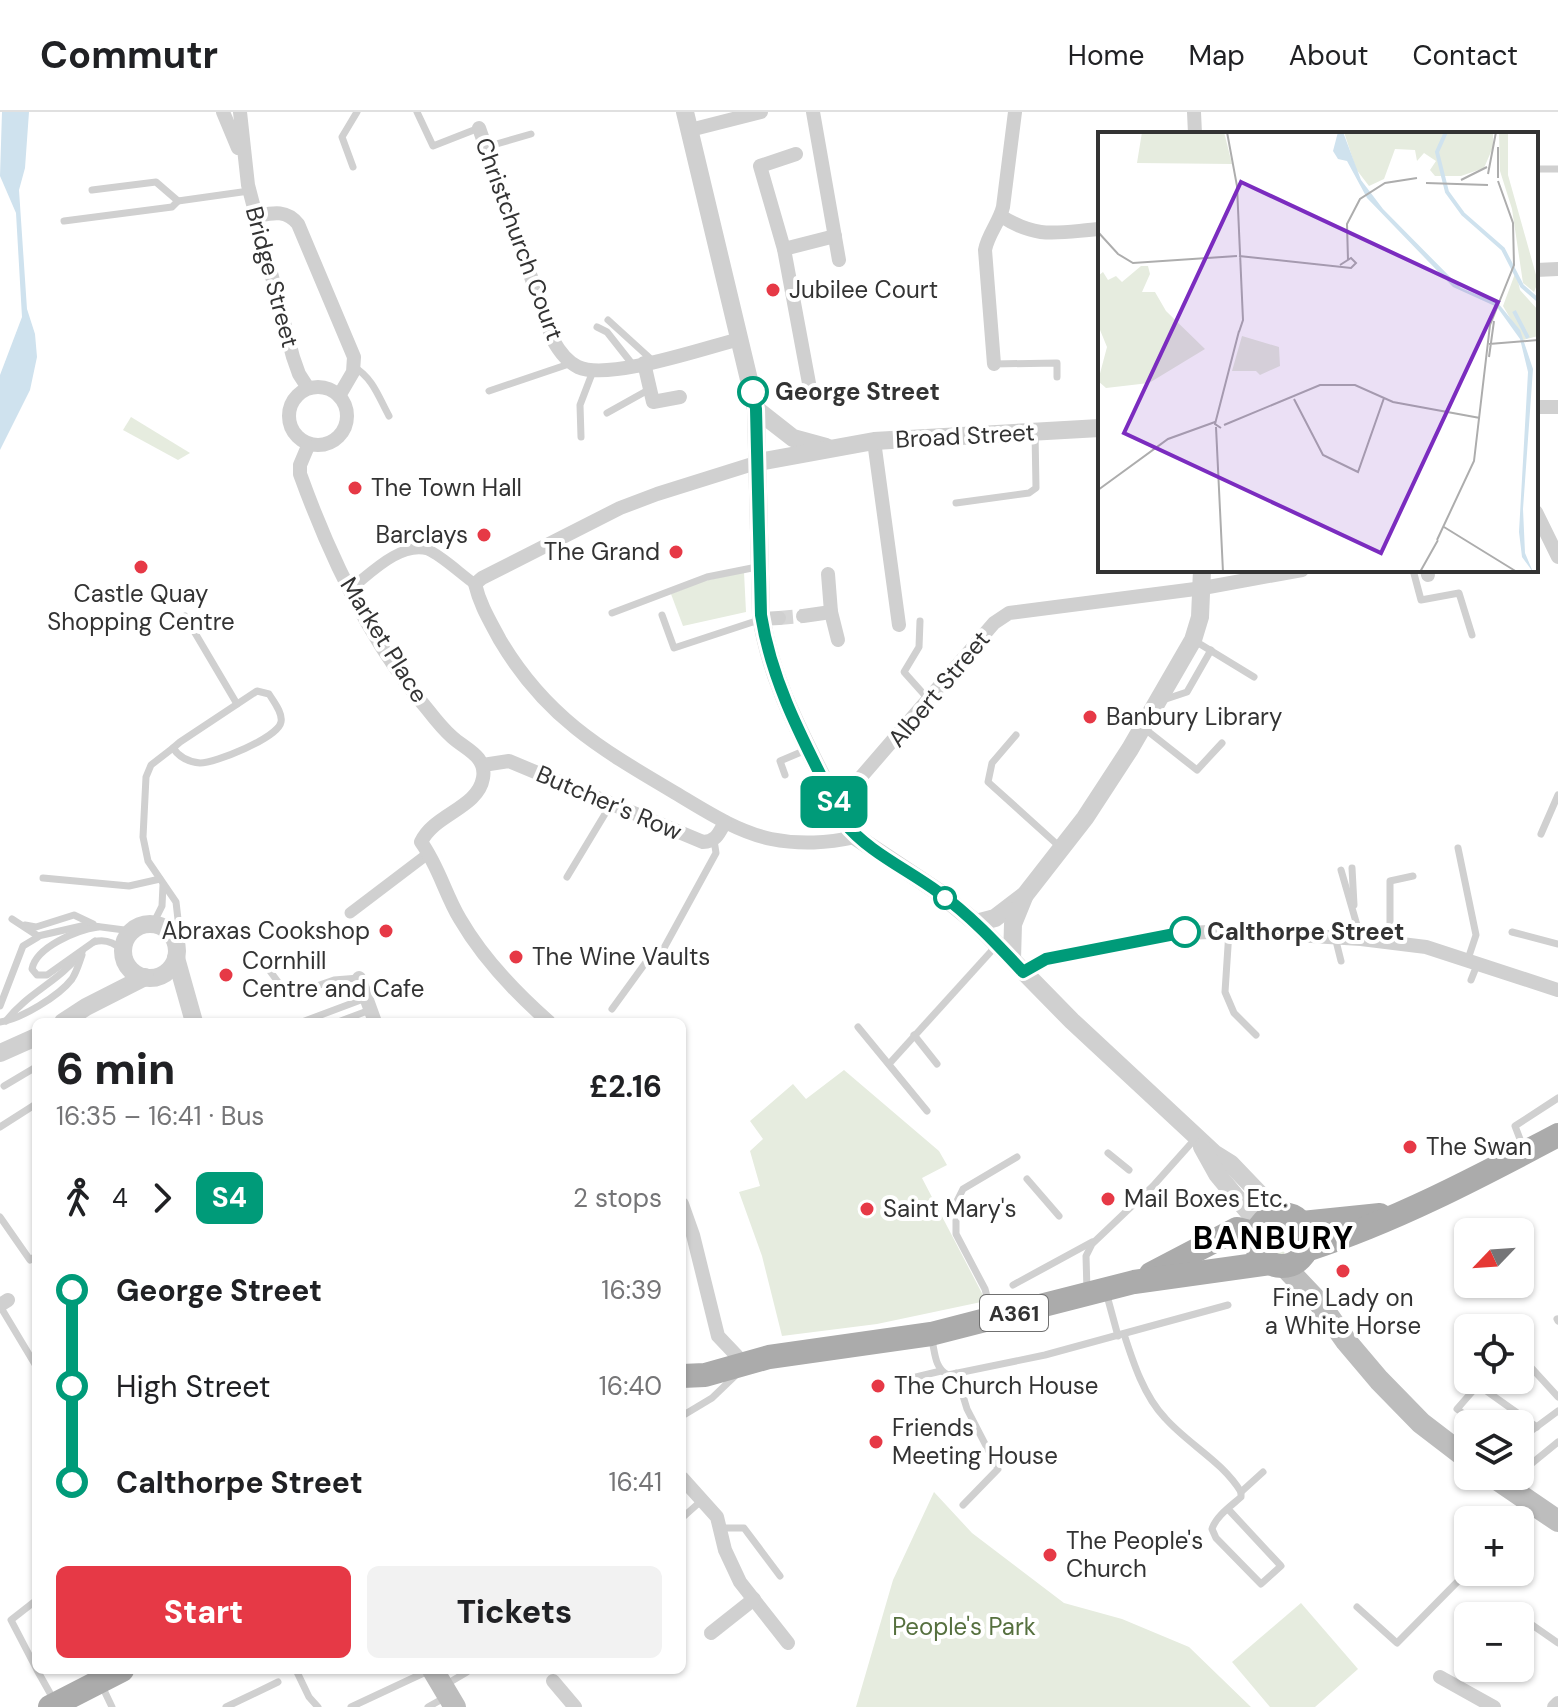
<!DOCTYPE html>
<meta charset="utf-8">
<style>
body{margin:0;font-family:"DM Sans",sans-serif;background:#f2f2f2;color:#202124;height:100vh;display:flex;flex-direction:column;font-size:30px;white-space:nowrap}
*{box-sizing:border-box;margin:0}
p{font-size:26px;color:#757577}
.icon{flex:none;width:44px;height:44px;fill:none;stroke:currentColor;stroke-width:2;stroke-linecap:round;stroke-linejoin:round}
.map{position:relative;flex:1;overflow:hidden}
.panel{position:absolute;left:32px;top:906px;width:654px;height:656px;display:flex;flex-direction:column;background:#fff;border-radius:12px;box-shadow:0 2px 6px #0004}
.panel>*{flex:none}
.badge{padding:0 16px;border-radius:12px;font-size:28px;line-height:52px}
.needle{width:52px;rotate:245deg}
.buttons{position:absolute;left:1454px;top:1106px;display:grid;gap:16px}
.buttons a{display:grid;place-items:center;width:80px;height:80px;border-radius:12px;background:#fff;box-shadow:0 2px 6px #0004;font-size:40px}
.map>.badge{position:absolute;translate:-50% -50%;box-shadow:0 0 0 4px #fff}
.legs{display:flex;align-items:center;gap:12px;height:88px;padding:0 24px;font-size:26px}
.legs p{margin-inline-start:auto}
.summary{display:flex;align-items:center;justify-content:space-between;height:136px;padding:0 24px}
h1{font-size:44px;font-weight:800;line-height:60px}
.cta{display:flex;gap:16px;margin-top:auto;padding:16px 24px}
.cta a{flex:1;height:92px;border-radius:12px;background:#e63946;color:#fff;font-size:32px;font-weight:800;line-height:92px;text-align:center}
.cta a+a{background:#f2f2f2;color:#202124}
ul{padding:0 24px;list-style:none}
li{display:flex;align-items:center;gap:28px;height:96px;font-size:30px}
li i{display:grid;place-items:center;width:12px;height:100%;margin:0 10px;background:currentColor}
li i::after{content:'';width:20px;height:20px;margin:-10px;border:6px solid;border-radius:50%;background:#fff}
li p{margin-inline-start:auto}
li:first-child i{background:linear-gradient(#0000 50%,currentColor 0)}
li:last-child i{background:linear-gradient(currentColor 50%,#0000 0)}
header{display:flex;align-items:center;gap:48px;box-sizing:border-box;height:112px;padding:0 40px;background:#fff;border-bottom:2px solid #e0e0e0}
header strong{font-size:38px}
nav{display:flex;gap:44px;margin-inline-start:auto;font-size:28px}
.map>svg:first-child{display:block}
.green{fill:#e6ecdf}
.water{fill:#cfe2ee}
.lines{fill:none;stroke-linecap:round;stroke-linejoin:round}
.minor-tunnel{stroke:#d6d6d6;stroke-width:14;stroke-dasharray:14 7;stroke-linecap:butt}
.service{stroke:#d0d0d0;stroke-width:7}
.pedestrian{stroke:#d0d0d0;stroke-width:11}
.minor{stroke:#d0d0d0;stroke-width:14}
.tertiary{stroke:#d0d0d0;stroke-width:18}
.secondary{stroke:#bdbdbd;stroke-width:22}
.primary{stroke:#ababab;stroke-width:24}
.line-1-casing{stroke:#fff;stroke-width:18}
.line-1{stroke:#009b79;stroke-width:12}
.poi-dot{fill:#e63946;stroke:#fff;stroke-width:3}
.stop-1-dot{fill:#fff;stroke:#009b79;stroke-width:4}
.labels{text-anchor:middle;stroke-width:8;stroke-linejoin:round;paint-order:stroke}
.shield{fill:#fff;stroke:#707070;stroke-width:2}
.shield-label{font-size:22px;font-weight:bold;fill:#333}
.street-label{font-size:24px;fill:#333;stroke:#fff}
.poi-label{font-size:24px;fill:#333;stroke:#fff;text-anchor:start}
.stop-label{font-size:24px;font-weight:bold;fill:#333;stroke:#fff;text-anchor:start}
.park-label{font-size:24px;fill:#56703f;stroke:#fff}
.district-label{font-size:32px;font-weight:bold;letter-spacing:2px;fill:#000;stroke:#fff}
.inset-river{fill:none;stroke:#cfe2ee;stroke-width:4}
.inset-road{fill:none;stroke:#adadad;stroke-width:2}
.view{fill:#7b2cbf;fill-opacity:0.15;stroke:#7b2cbf;stroke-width:4}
.inset-edge{fill:none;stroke:#333;stroke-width:4}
</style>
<header>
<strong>Commutr</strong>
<nav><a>Home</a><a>Map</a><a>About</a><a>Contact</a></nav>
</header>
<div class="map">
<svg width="1558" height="1595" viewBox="0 0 1558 1595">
<rect width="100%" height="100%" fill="#fff"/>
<g class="green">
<path d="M131,305l59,36 -12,7 -55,-30z"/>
<path d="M744,460l2,40 -63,14 -12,-32 33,-13z"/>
<path d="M844,958l95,81 8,14 -25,13 64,123 -109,23 -95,12 -20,-80 -23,-64 21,-6 -10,-35 13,-12 -13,-18 43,-37 13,15z"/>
<path d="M1277,1114h6l7,3 -10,5 -2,13 7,6 -3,2c-12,-1 -18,-11 -14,-23z"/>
<path d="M934,1380l38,41 92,70 58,16 67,28 62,60h-395l37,-127z"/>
<path d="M1301,1491l57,66 -43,38h-45l-38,-45z"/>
</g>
<path class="water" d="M2,0h27l-4,56 -6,22 8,119 8,25 2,23 -7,33 -30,60v-75l22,-58 -6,-104 -16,-37z"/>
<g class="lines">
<path class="minor-tunnel" d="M779,506l24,-2"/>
<g class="service">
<path d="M417,0l16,34 46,-18"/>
<path d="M486,35l45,-13"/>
<path d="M353,55l-11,-30 15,-25"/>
<path d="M1536,57h22"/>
<path d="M92,78l64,-8 22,19 71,-10"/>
<path d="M64,109l108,-14 6,-6"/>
<path d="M608,208l45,41"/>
<path d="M597,215l10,5 26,33"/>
<path d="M994,252l63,-1v14"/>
<path d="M354,255c19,11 25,31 35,49"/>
<path d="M489,279l80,-27"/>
<path d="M607,301l43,-24"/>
<path d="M581,325l-1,-32 13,-34"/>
<path d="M956,391l73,-10 7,-5 -1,-56"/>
<path d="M1413,458l8,30 38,-7 13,42"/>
<path d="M612,501l95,-36 50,-10"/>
<path d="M662,503l12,33 85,-28"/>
<path d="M185,504l52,88"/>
<path d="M920,509l-1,26 -15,25 25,28"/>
<path d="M1195,529l59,36"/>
<path d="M257,579l12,3c5,8 14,19 12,28 -3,16 -66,41 -81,41 -11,-1 -21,-6 -27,-15l7,-6z"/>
<path d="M1163,588l24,-8 24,-42"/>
<path d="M1145,617l52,41 25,-27"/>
<path d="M1016,623l-24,28 -4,19 72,65"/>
<path d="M173,636l-22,17 -5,12 -3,60 5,24 28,41 3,26 -2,19"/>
<path d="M785,663l-5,-14 26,-11"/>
<path d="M1541,722l17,-39"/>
<path d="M1458,736l18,87 -8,24"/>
<path d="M1352,756l2,37"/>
<path d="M1341,758l20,69"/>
<path d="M567,765l44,-73"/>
<path d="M43,766l86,8 31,-7"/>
<path d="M12,807l26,17 48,-11 46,6"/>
<path d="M153,812l9,-18 1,-21"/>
<path d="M25,813l11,2 38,-12 19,9"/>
<path d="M1229,819l-4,61 9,21 22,22"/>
<path d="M1512,820l46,12"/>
<path d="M1335,825l6,24"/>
<path d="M95,829l-48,34h-10l-5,-6c4,-22 45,-39 66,-42"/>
<path d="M94,830c12,-4 26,2 30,14"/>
<path d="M1390,830v-61l23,-5"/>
<path d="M267,855l14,19 16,7 37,-13 25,-2"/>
<path d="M1471,868l6,-15"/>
<path d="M0,894l23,-60 15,-9"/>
<path d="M612,897l37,-51 15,-10 52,-95 -2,-13"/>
<path d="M6,909c21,-28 53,-39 76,-69"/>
<path d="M0,910c21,-3 59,-26 72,-43 5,-8 7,-16 10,-24"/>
<path d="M129,910h1"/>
<path d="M302,910l64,-24"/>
<path d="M338,910l32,-12"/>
<path d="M858,915l69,84"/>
<path d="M914,923l23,29"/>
<path d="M889,952l107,-118"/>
<path d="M4,974l32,-19"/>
<path d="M0,1015l36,-23"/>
<path d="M1523,1035l-8,-21 43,-28"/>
<path d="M1108,1041l21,17"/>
<path d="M1027,1067l32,37"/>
<path d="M0,1105l30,43 6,-4"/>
<path d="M1013,1173l79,-43"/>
<path d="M1087,1179l-1,-35 6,-12 61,-58 42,-47"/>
<path d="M1106,1180l12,44"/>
<path d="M0,1194l36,60"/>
<path d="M992,1204l-7,-27 -29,-55v-31l7,-14 54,-32"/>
<path d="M1557,1207l1,2"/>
<path d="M1124,1222c9,28 20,62 41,84 24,27 57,43 76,74v5c-10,9 -25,19 -29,32l4,9 45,46 20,-18 -53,-57"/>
<path d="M932,1228c3,13 3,29 16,35l97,-20 183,-50"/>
<path d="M1527,1251l31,34"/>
<path d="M956,1261l11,36 31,60 -35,36"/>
<path d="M916,1265l25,-6"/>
<path d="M682,1304l30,-18 24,-23"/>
<path d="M1477,1312l-20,-15 21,-24 59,42"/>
<path d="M1520,1327l38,-28"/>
<path d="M1520,1361l38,-31"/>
<path d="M1241,1380l22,-20"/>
<path d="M682,1406l19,-17"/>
<path d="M1519,1408l12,-13"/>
<path d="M721,1416h23l36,48"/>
<path d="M34,1490l-23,18 25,48"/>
<path d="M1357,1495l40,36 71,-72"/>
<path d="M1515,1501l43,30"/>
<path d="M37,1558l18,32"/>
<path d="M296,1558l13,27 9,10"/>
<path d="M445,1573l22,-13"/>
<path d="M102,1574l10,21"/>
<path d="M226,1595l52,-25"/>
<path d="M351,1595l77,-36"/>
<path d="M428,1595l16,-9"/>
</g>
<g class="pedestrian">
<path d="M349,478c20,-15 50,-48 79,-40 13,5 35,26 47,34"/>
<path d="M350,801l79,-60"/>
</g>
<g class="minor">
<path d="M223,0l15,36"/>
<path d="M240,0l8,73 45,172 6,17 9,14"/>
<path d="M813,0l26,148"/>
<path d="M1194,0l1,22"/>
<path d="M479,16l74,212c6,11 13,21 25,27 31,14 126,-19 162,-28"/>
<path d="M690,18l71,-18"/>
<path d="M796,42l-36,12 24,83 27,145"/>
<path d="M256,104c16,-3 30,-7 42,8l56,133 -1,15 -14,24"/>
<path d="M1001,104c37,24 57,16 99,13"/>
<path d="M784,137l51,-13"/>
<path d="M1536,158l22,-1"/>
<path d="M644,251l9,39 27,-5"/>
<path d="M994,252l-9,-114c3,-16 14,-27 18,-43l12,-95"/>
<circle cx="318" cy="304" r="29"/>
<path d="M1536,295h22"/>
<path d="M874,329l25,184"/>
<path d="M308,334l-8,19v9c30,83 70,169 128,236 7,9 15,19 24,27 13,12 35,19 31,41 -5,30 -49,36 -62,64 18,25 24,52 39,77 22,38 56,74 89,103"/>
<path d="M759,350l-102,32 -37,14 -138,70 -7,6c5,21 15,37 25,56 45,76 99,108 172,151 32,19 63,40 99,48 30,6 56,4 85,-2"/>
<path d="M1536,400l22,45"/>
<path d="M1427,458l1,5"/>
<path d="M828,462l3,38 7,28"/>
<path d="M803,504l28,-4"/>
<path d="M762,507l17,-1"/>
<path d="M483,653l26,-4 194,81c13,0 16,-9 22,-20"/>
<path d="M836,694l158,-183 15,-10 194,-25 99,-18"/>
<path d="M1023,860l23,-13 122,-25 61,-3 132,8 65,8 132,43"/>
<path d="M359,866l16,44"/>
<path d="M682,1092l11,31 25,101 19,20"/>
<path d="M0,1193l8,-5"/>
<path d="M682,1366l35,39 8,33 15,32 48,61"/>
<path d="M711,1521l43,-34"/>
<path d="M1440,1565l54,30"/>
<path d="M553,1569l22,26"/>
<path d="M1554,1595l4,-4"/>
</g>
<g class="tertiary">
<path d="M685,0l71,297 5,206c11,76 51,138 83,207l12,15 81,54 39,32 96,98 143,133 16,10 48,50"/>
<path d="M756,297l37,29 33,9"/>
<path d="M759,350l115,-21 226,-13"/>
<path d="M976,811l19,-5 30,-23 60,-77 45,-69 63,-109 7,-23 2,-47"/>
<circle cx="150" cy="839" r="27"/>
<path d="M176,846l18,64"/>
<path d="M1012,847l1,-35 11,-27"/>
<path d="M63,910l23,-15 59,-30"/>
<path d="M0,941l36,-16"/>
<path d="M1202,1035l15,27 43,52"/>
</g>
<g class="secondary">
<path d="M1284,1154l36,38 26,37 33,39 42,43 47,36"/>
<path d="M1492,1364l66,45"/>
<path d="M433,1558l22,37"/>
</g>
<g class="primary">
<circle cx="1282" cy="1128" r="26"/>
<path d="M1302,1111l78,-8"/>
<path d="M1306,1138c87,-28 171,-72 252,-115"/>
<path d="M1151,1162l86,-45 20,5"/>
<path d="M682,1264l23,-1 64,-18 162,-23 203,-52 136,-19"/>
<path d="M50,1595l72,-37"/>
</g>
</g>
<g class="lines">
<defs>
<path id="line-1" d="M753,280l3,17 5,206c12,76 50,139 83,207 24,30 63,47 94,70 32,23 58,51 85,80l23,-13 139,-27"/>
</defs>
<use href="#line-1" class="line-1-casing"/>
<use href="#line-1" class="line-1"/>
</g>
<g class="poi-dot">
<circle cx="773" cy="178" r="8"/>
<circle cx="355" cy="376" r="8"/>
<circle cx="484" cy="423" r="8"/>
<circle cx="676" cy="440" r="8"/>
<circle cx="141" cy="455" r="8"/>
<circle cx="1090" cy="605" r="8"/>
<circle cx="386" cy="819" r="8"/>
<circle cx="516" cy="845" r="8"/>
<circle cx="226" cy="863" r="8"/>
<circle cx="1410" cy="1035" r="8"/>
<circle cx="1108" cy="1087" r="8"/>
<circle cx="867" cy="1097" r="8"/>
<circle cx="1343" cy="1159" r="8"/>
<circle cx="878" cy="1274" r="8"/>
<circle cx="876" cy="1330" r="8"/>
<circle cx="1050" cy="1443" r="8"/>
</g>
<g class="stop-1-dot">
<circle cx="753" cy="280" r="14"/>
<circle cx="945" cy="786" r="10"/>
<circle cx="1185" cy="820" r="14"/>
</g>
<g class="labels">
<rect class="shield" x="980" y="1183" width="68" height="36" rx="6"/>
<g class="shield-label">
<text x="1014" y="1209">A361</text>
</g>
<g class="street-label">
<text transform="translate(519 127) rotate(70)" y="8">Christchurch Court</text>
<text transform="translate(272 165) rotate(75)" y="8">Bridge Street</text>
<text transform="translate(965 324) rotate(-3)" y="8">Broad Street</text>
<text transform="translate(384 528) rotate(58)" y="8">Market Place</text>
<text transform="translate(939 577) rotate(-50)" y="8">Albert Street</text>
<text transform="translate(609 691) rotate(23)" y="8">Butcher's Row</text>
</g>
<g class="poi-label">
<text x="789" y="186">Jubilee Court</text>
<text x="371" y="384">The Town Hall</text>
<text x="468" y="431" text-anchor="end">Barclays</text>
<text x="660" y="448" text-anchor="end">The Grand</text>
<text x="141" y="490" text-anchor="middle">Castle Quay<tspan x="141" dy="28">Shopping Centre</tspan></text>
<text x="1106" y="613">Banbury Library</text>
<text x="370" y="827" text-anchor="end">Abraxas Cookshop</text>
<text x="532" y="853">The Wine Vaults</text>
<text x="242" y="857">Cornhill<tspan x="242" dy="28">Centre and Cafe</tspan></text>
<text x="1426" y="1043">The Swan</text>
<text x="1124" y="1095">Mail Boxes Etc.</text>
<text x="883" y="1105">Saint Mary's</text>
<text x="1343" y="1194" text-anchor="middle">Fine Lady on<tspan x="1343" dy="28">a White Horse</tspan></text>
<text x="894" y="1282">The Church House</text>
<text x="892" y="1324">Friends<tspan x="892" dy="28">Meeting House</tspan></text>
<text x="1066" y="1437">The People's<tspan x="1066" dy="28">Church</tspan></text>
</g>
<g class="stop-label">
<text x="775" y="288">George Street</text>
<text x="1207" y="828">Calthorpe Street</text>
</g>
<g class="park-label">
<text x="964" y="1523">People's Park</text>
</g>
<g class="district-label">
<text x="1274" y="1137">BANBURY</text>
</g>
</g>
<g transform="translate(1098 20)">
<rect width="440" height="440" fill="#fff"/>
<path d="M44,0h82l8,32 -95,-1zM246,0h149v15l-9,21 -23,8h-26l-5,-6 6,-9 -12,-8 -7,8 -2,-11 -20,-1 -11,30 -15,7 -13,-17zM401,0h9v43l30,107 -4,10 -11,-9 -11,-74 -12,-38zM43,134h7l2,8 -8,18h13l11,19 39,38 -56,34 -43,5 -8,-7 9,-34 -9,-22v-49l5,-4 5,8 8,-4 6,6zM418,139l4,19 18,20v26l-15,4 -20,-34zM144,204l37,11 1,19 -20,9 -4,-4h-24z" fill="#e6ecdf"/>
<path d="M240,0h5l18,48 22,29 78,79 37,15 22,27 13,39 -10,140 2,44 8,19 -11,-15 -3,-25 9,-160 -8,-33 -23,-32 -44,-20 -86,-89 -20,-37 -9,-2 -5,-8z" fill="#cfe2ee"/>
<path class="inset-river" d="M348,0l-9,20 10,40 16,22 40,35 19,37 16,14M416,179l14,27"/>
<path class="inset-road" d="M129,0l10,54 6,134 -4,12M390,42l8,-42M400,46v-31M363,48l26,-13M328,51l62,2M0,100l20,22 15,9 104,-7M141,124l112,12 5,-5 -5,-5 -11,7M250,128l-1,-36 13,-25 25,-16 32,-5M391,212l49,-4M391,225l5,-36M196,267l29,56 35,17 26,-74M126,293l96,-40h35l38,17 87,16M118,295l7,145M123,296l-6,-4 24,-93M0,358l70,-51 47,-17M346,395l73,45M339,408l37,-79 16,-136 24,-60 -1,-42 -15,-42M322,440l18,-32"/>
<path class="view" d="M143,50l257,120 -117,251 -257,-120z"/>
<rect width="440" height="440" class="inset-edge"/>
</g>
</svg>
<div class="buttons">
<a><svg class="needle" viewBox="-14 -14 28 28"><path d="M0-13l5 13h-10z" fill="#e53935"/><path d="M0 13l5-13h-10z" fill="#757577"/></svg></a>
<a><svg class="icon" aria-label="locate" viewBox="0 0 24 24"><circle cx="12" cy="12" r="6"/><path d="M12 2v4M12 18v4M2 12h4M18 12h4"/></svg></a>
<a><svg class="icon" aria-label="layers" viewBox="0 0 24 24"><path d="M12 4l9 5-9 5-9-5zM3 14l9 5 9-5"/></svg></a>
<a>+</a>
<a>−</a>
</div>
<b class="badge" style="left:834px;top:690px;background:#009b79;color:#fff">S4</b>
<section class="panel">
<div class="summary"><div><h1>6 min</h1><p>16:35 – 16:41 · Bus</p></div><b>£2.16</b></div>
<div class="legs"><svg class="icon" aria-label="walk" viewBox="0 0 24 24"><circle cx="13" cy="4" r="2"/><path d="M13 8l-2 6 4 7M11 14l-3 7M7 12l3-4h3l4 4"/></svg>4<svg class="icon" aria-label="forward" viewBox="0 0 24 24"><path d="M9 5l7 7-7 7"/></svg><b class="badge" style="background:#009b79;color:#fff">S4</b><p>2 stops</p></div>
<ul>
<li><i style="color:#009b79"></i><b>George Street</b><p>16:39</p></li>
<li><i style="color:#009b79"></i><span>High Street</span><p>16:40</p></li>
<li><i style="color:#009b79"></i><b>Calthorpe Street</b><p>16:41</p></li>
</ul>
<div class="cta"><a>Start</a><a>Tickets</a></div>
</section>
</div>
